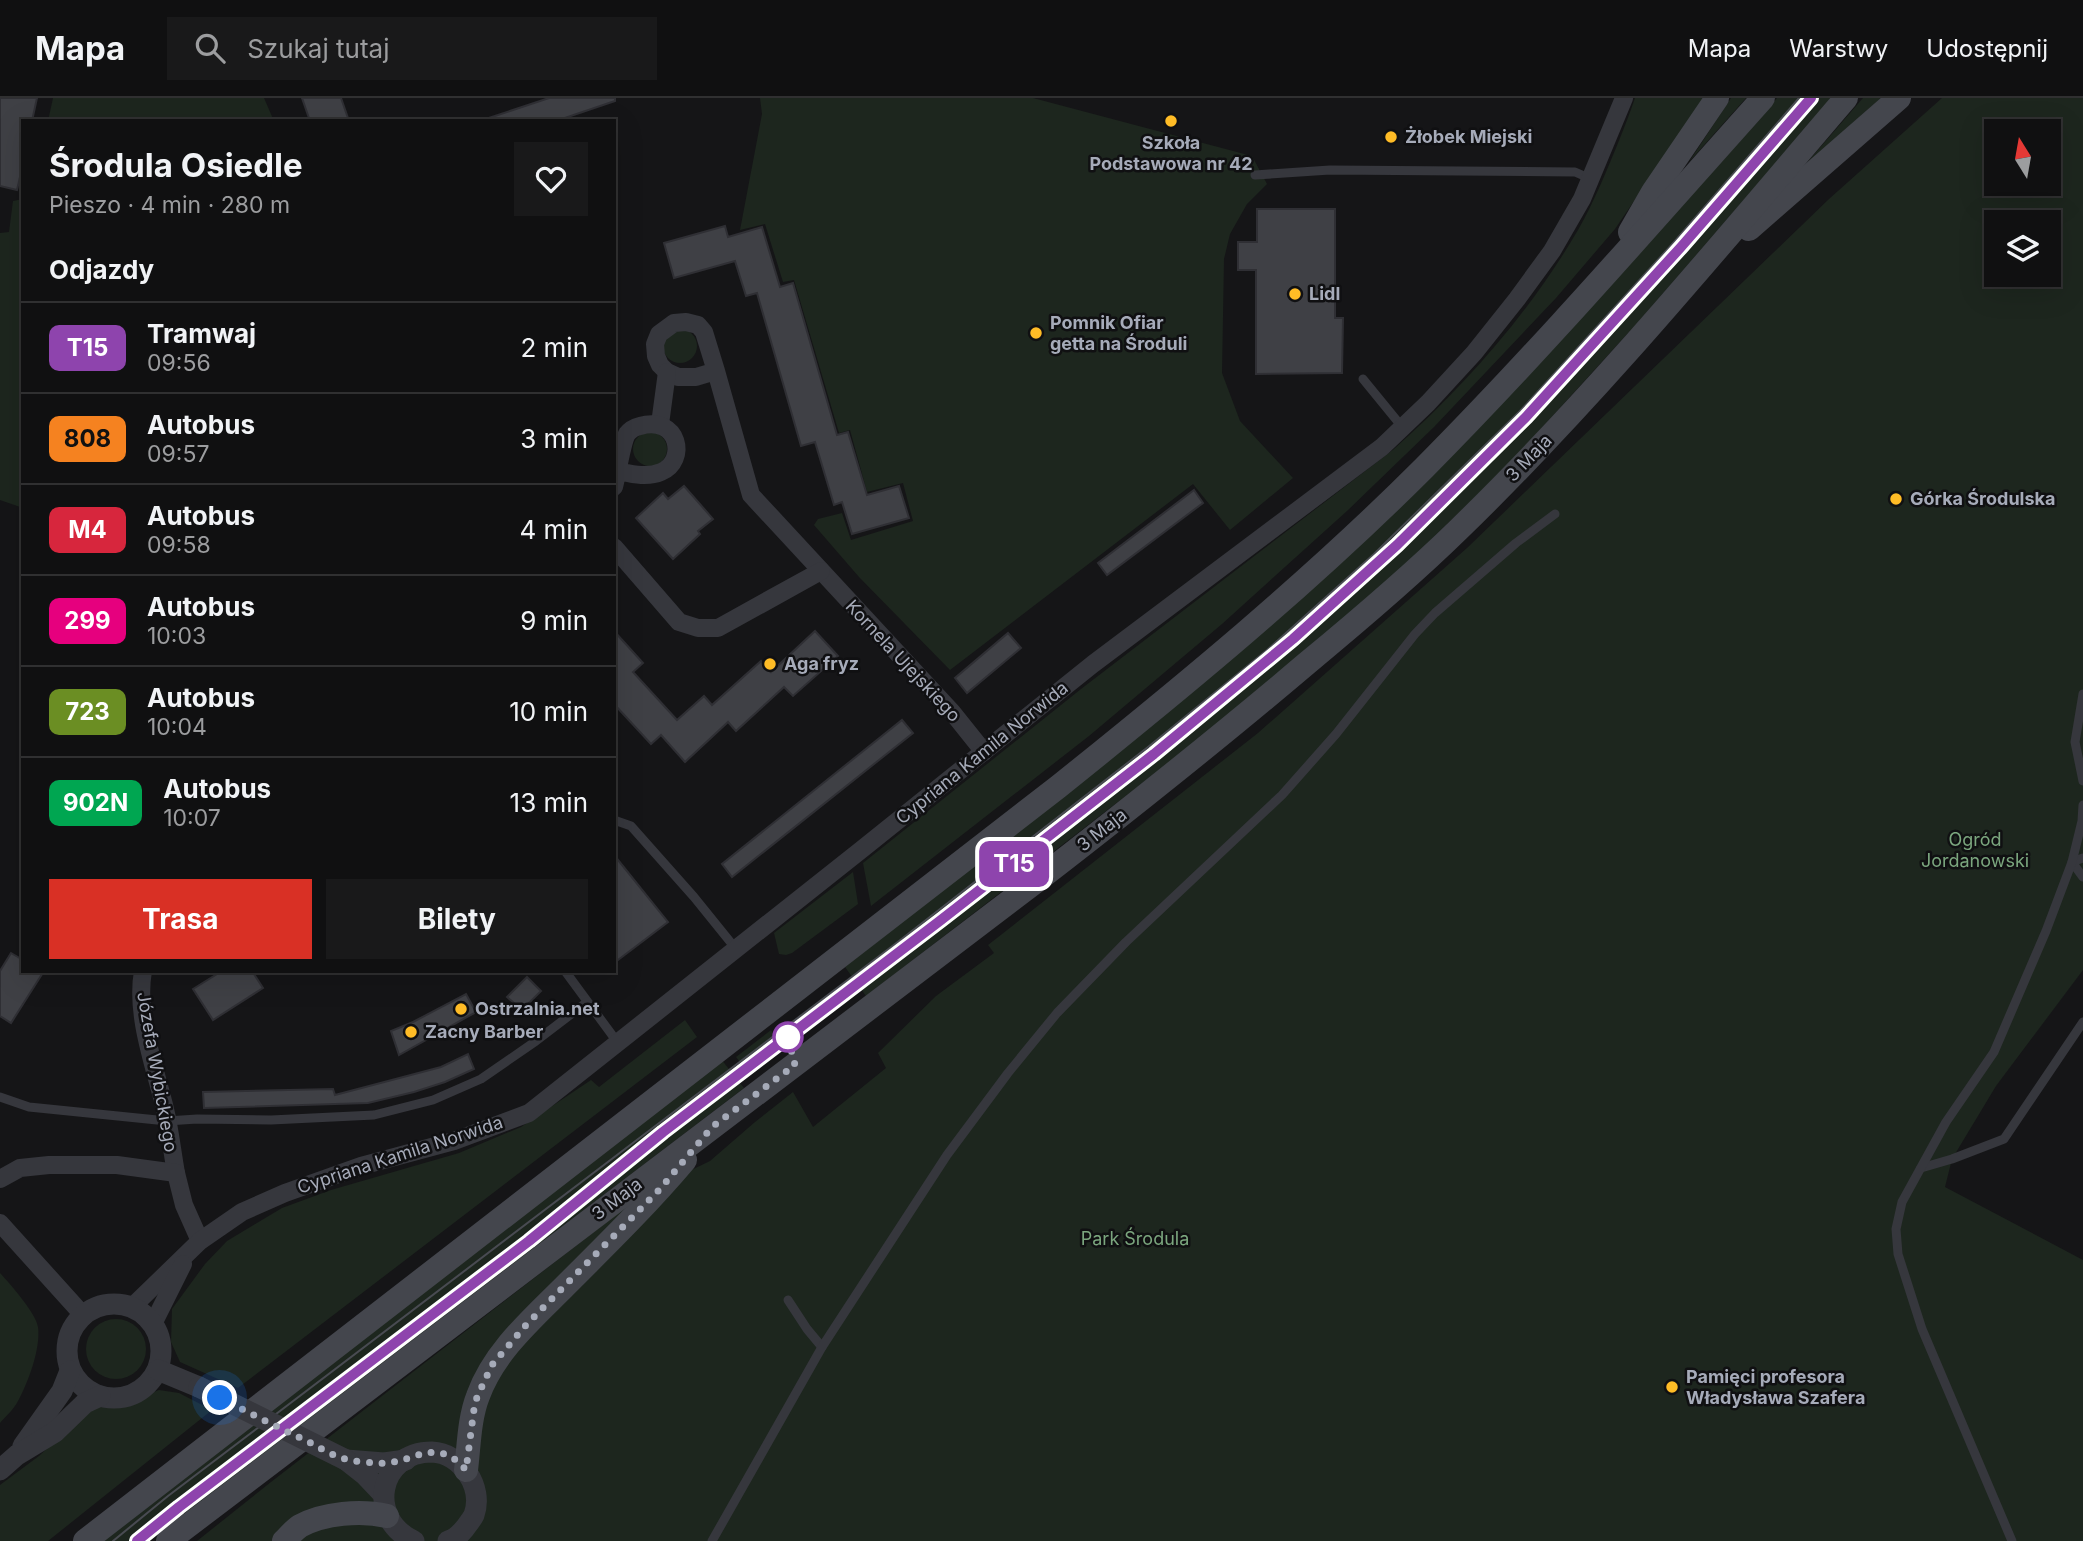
<!DOCTYPE html>
<html lang="pl">
<meta charset="utf-8">
<style>
body{margin:0;font-family:Inter,sans-serif;background:#19191a;color:#f1f3f6;height:100vh;display:flex;flex-direction:column;font-size:26px;white-space:nowrap}
*{box-sizing:border-box;margin:0}
p{font-size:23px;color:#9c9d9f}
.icon{flex:none;width:38px;height:38px;fill:none;stroke:currentColor;stroke-width:2;stroke-linecap:round;stroke-linejoin:round}
.map{position:relative;flex:1;overflow:hidden}
.sheet{position:absolute;left:21px;top:21px;width:595px;height:854px;display:flex;flex-direction:column;background:#101011;border-radius:0px;box-shadow:0 7px 28px #0002,0 0 0 2px #303031}
.sheet>*{flex:none}
.badge{padding:0 14px;border-radius:10px;font-size:24px;line-height:46px}
.needle{width:46px;rotate:349deg}
.controls{position:absolute;left:1984px;top:21px;display:grid;gap:14px}
.controls a{display:grid;place-items:center;width:77px;height:77px;border-radius:0px;background:#101011;box-shadow:0 7px 28px #0002,0 0 0 2px #303031;font-size:35px}
.you{position:absolute;width:35px;height:35px;margin:-18px;border:5px solid #fff;border-radius:50%;background:#1a73e8;box-shadow:0 0 0 10px #1a73e833}
.map>.badge{position:absolute;translate:-50% -50%;box-shadow:0 0 0 4px #fff}
h2{padding:0 28px;font-size:26px;line-height:63px}
.round{display:grid;place-items:center;flex:none;width:74px;height:74px;border-radius:0px;background:#19191a}
.headline{display:flex;align-items:center;justify-content:space-between;height:119px;padding:0 28px}
h1{font-size:33px;font-weight:700;line-height:52px}
.button{display:flex;gap:14px;margin-top:auto;padding:14px 28px}
.button a{flex:1;height:80px;border-radius:0px;background:#d93025;color:#fff;font-size:28px;font-weight:700;line-height:80px;text-align:center}
.button a+a{background:#19191a;color:#f1f3f6}
ul{padding:0;list-style:none}
li{display:flex;align-items:center;gap:21px;height:91px;padding:0 28px;border-top:2px solid #303031}
li div{flex:1}
li b{display:block;font-size:26px}
li em{font-style:normal}
li .badge{min-width:77px;font-weight:700;text-align:center}
header{display:flex;align-items:center;gap:42px;box-sizing:border-box;height:98px;padding:0 35px;background:#101011;border-bottom:2px solid #303031}
header strong{font-size:33px}
nav{display:flex;gap:38px;margin-inline-start:auto;font-size:24px}
.search{width:490px;height:63px;background:#19191a;display:flex;align-items:center;gap:18px;box-sizing:border-box;padding:0 24px;border-radius:0px;color:#9c9d9f;font-size:26px}
.map>svg:first-child{display:block}
.green{fill:#1d261e;fill-rule:evenodd}
.building{fill:#3f4045;stroke:#2f2f34;stroke-width:2}
.lines{fill:none;stroke-linecap:round;stroke-linejoin:round}
.service{stroke:#36373d;stroke-width:9}
.minor{stroke:#36373d;stroke-width:18}
.tertiary{stroke:#36373d;stroke-width:21}
.secondary{stroke:#44464d;stroke-width:24}
.tram{stroke:#494b52;stroke-width:2}
.tertiary-bridge{stroke:#36373d;stroke-width:21}
.line-casing{stroke:#fff;stroke-width:16}
.line{stroke:#8e44ad;stroke-width:10}
.walk{stroke:#a6abb9;stroke-width:7;stroke-dasharray:0 12.6}
.poi-dot{fill:#ffbc26;stroke:#101012;stroke-width:2.5}
.stop-dot{fill:#fff;stroke:#8e44ad;stroke-width:3.5}
.labels{text-anchor:middle;stroke-width:5;stroke-linejoin:round;paint-order:stroke}
.poi-label{font-size:18px;font-weight:bold;fill:#a6abb9;stroke:#101012;text-anchor:start}
.street-label{font-size:18px;fill:#a6abb9;stroke:#101012}
.park-label{font-size:18px;fill:#7ba67e;stroke:#101012}
</style>
<header>
<strong>Mapa</strong>
<div class="search"><svg class="icon" aria-label="search" viewBox="0 0 24 24"><circle cx="10" cy="10" r="6"/><path d="M15 15l6 6"/></svg>Szukaj tutaj</div>
<nav><a>Mapa</a><a>Warstwy</a><a>Udostępnij</a></nav>
</header>
<div class="map">
<svg width="2083" height="1443" viewBox="0 0 2083 1443">
<rect width="100%" height="100%" fill="#151517"/>
<g class="green">
<path d="M53,0h211l10,23h-226z"/>
<path d="M760,0h273l219,58 15,28 -20,20 -17,30 -6,25 -2,114 18,48 53,57 -63,52 -37,-46 -243,186 -91,-93 -45,-52 4,-6 24,-6 9,27 62,-19 -10,-38 -36,9 -17,-62 -11,3 -45,-153 -11,2 -18,-58 -25,6 22,-116z"/>
<path d="M1635,0h69l-89,131 -59,69 -122,129 -87,84 -125,113 -133,112 -218,170 -8,-43 218,-174 313,-240c71,-63 136,-137 184,-219 16,-28 28,-58 40,-87 6,-15 12,-30 17,-45z"/>
<path d="M1731,0h15l-57,64z"/>
<path d="M1777,0h55l-193,223 -81,89 -51,56 -93,90 -43,39 -152,129 -353,272 -21,-29 313,-246 560,-555z"/>
<path d="M1863,0h18l-77,68z"/>
<path d="M1942,0h141v872l-87,116 -44,73 -7,28 138,73v281h-1886l74,-59 373,-289 66,-32 45,-39 38,-30 20,35 73,-59 -8,-15 58,-57 58,-43 -6,-8 270,-212 209,-185 362,-349zM1997,33h52v53h-52zM1997,124h52v53h-52z"/>
<path d="M23,101v309l-23,-8v-267l9,-1 4,-31z"/>
<circle cx="680" cy="248" r="17"/>
<circle cx="650" cy="351" r="17"/>
<path d="M853,774l5,32 -66,49 -6,2 -7,-1 -5,-21z"/>
<path d="M685,922l12,17 -459,351 -58,-26 -9,-20 1,-33 33,-45 22,-23 55,-33 49,-18 128,-37 62,-26 70,-47 8,7z"/>
<path d="M771,932l13,18 -35,26 -13,-17z"/>
<path d="M721,961l23,29 -594,453h-54z"/>
<path d="M0,1175c10,11 36,40 38,54 3,21 -10,56 -20,74 -4,8 -12,15 -18,22z"/>
<circle cx="116" cy="1251" r="30"/>
<path d="M159,1292l20,3 33,17 -164,131h-48v-56l39,-29 38,-35 24,-17h21z"/>
</g>
<g class="building">
<path d="M0,0h37l-5,23h-9v43l-6,26 -17,-4z"/>
<path d="M302,0h39l8,23h-39z"/>
<path d="M549,0h66v3l-59,20h-66l-1,-3z"/>
<path d="M1257,111h78v109h8l-1,55 -86,1v-104h-18v-28h19z"/>
<path d="M725,128l3,11 34,-10 18,60 13,-4 44,152 11,-3 19,63 32,-9 10,32 -57,16 -10,-32 -8,3 -19,-63 -14,4 -44,-153 -11,3 -11,-35 -61,17 -10,-35z"/>
<path d="M684,388l29,33 -15,12 2,3 -27,25 -37,-41 27,-25 5,6z"/>
<path d="M1194,392l9,13 -96,72 -9,-12z"/>
<path d="M614,533l29,32 -10,9 44,48 27,-24 8,9 49,-44 10,11 44,-41 23,25 -45,40 -9,-9 -48,44 -8,-9 -43,40 -24,-27 -10,9 -37,-40z"/>
<path d="M1008,535l13,15 -54,45 -12,-15z"/>
<path d="M902,622l11,13 -181,144 -10,-13z"/>
<path d="M614,757l54,67 -54,41z"/>
<path d="M11,855l12,7v11h21l-33,52 -11,-7v-45z"/>
<path d="M222,873h30l11,17 -50,32 -20,-31z"/>
<path d="M527,879l14,14 -19,19 -15,-13z"/>
<path d="M466,896l10,18 -77,43 -8,-24 22,-9z"/>
<path d="M468,956l6,15 -29,13 -31,10 -46,11 -164,5 -1,-16 130,-3 2,6 106,-28z"/>
</g>
<g class="lines">
<g class="service">
<path d="M1255,77l75,-5 245,2 16,7"/>
<path d="M1363,281l40,49"/>
<path d="M2083,596l-8,48 8,39"/>
<path d="M614,722l17,6 63,71 42,52"/>
<path d="M2083,760l-11,4 11,15"/>
<path d="M565,873l53,72"/>
<path d="M0,999l29,10 138,14 30,-2 74,1 103,-5 59,-15 48,-21 55,-38 51,-39"/>
<path d="M1921,1070l31,-9 52,-20 79,-117"/>
<path d="M788,1202l19,29 15,18"/>
<path d="M712,1443l110,-194 125,-192 61,-82 49,-60 69,-71 156,-147 54,-61 79,-100 20,-21 81,-70 39,-29"/>
<path d="M2012,1443l-90,-212 -24,-75 -2,-25 6,-27 44,-80 48,-70 52,-121 26,-69 10,-41 1,-16"/>
</g>
<g class="minor">
<path d="M716,273l-20,6h-18l-11,-5 -7,-7 -4,-9 -1,-12 4,-10 15,-11 12,-1 12,3 6,7 12,39 35,124 201,217 32,40"/>
<path d="M660,326l7,-52"/>
<path d="M614,389c3,-11 8,-45 13,-53 3,-4 9,-7 13,-8 39,-11 48,35 21,46 -14,6 -29,2 -43,-1"/>
<path d="M614,449l65,75 19,6h20l103,-57"/>
<path d="M143,873c-8,44 12,96 22,138 5,21 7,42 11,64"/>
<path d="M0,1081l20,-11 29,-3h68l59,8 8,32 16,36"/>
<path d="M0,1125l83,92"/>
<path d="M132,1209l68,-66 42,-29 43,-19 76,-27 93,-25 75,-28 332,-263 232,-186 289,-217 46,-44 46,-50 43,-54 35,-48 30,-52 42,-101"/>
<path d="M153,1226l30,-60"/>
</g>
<g class="tertiary">
<circle cx="114" cy="1253" r="47"/>
<path d="M158,1272l41,17"/>
<path d="M23,1348l39,-55 8,-20"/>
<path d="M346,1362l38,3 22,-3"/>
<path d="M346,1362l19,15 18,19"/>
<path d="M0,1372l17,-15 38,-23 30,-29 15,-7"/>
<path d="M414,1443c-48,-22 -36,-89 18,-89 29,1 52,35 42,63 -2,4 -6,9 -9,13 -5,6 -9,11 -17,13"/>
</g>
<g class="secondary">
<path d="M1749,131l150,-131"/>
<path d="M1630,134l23,-40 64,-94"/>
<path d="M466,1372c3,-24 3,-51 12,-74 16,-44 53,-76 85,-108 42,-42 84,-83 122,-128"/>
<path d="M85,1443l973,-754c126,-101 251,-204 366,-319 118,-119 227,-245 339,-370"/>
<path d="M168,1443l875,-665c89,-69 177,-139 263,-212 52,-43 104,-87 152,-134 138,-134 263,-286 388,-432"/>
<path d="M284,1443c5,-5 10,-11 16,-15 24,-13 61,-16 87,-10"/>
</g>
<g class="tram">
<path d="M113,1443l55,-45 731,-555 249,-194 119,-97 107,-96 146,-143 155,-170 124,-143"/>
<path d="M137,1443l42,-34 350,-266 117,-95"/>
</g>
<path class="tertiary-bridge" d="M199,1289l147,73"/>
</g>
<g class="lines">
<defs>
<path id="line" d="M137,1443l42,-34 350,-266 134,-109 278,-212 213,-166 139,-115 104,-94 129,-128 155,-170 130,-149"/>
</defs>
<use href="#line" class="line-casing"/>
<use href="#line" class="line"/>
<path class="walk" d="M220,1300c30,15 61,31 91,45 11,6 23,13 34,16 10,3 22,3 32,4 36,3 57,-30 89,7l8,-61 3,-12 15,-32 34,-40 134,-136 52,-62 83,-62 -7,-28"/>
</g>
<g class="poi-dot">
<circle cx="1171" cy="23" r="7"/>
<circle cx="1391" cy="39" r="7"/>
<circle cx="1295" cy="196" r="7"/>
<circle cx="1036" cy="235" r="7"/>
<circle cx="1896" cy="401" r="7"/>
<circle cx="770" cy="566" r="7"/>
<circle cx="461" cy="911" r="7"/>
<circle cx="411" cy="934" r="7"/>
<circle cx="1672" cy="1289" r="7"/>
</g>
<circle class="stop-dot" cx="788" cy="939" r="14"/>
<g class="labels">
<g class="poi-label">
<text x="1405" y="45">Żłobek Miejski</text>
<text x="1171" y="51" text-anchor="middle">Szkoła<tspan x="1171" dy="21">Podstawowa nr 42</tspan></text>
<text x="1309" y="202">Lidl</text>
<text x="1050" y="231">Pomnik Ofiar<tspan x="1050" dy="21">getta na Środuli</tspan></text>
<text x="1910" y="407">Górka Środulska</text>
<text x="784" y="572">Aga fryz</text>
<text x="475" y="917">Ostrzalnia.net</text>
<text x="425" y="940">Zacny Barber</text>
<text x="1686" y="1285">Pamięci profesora<tspan x="1686" dy="21">Władysława Szafera</tspan></text>
</g>
<g class="street-label">
<text transform="translate(1529 360) rotate(-46)" y="6">3 Maja</text>
<text transform="translate(903 563) rotate(47)" y="6">Kornela Ujejskiego</text>
<text transform="translate(982 655) rotate(-39)" y="6">Cypriana Kamila Norwida</text>
<text transform="translate(1102 732) rotate(-38)" y="6">3 Maja</text>
<text transform="translate(157 974) rotate(80)" y="6">Józefa Wybickiego</text>
<text transform="translate(400 1057) rotate(-18)" y="6">Cypriana Kamila Norwida</text>
<text transform="translate(617 1101) rotate(-37)" y="6">3 Maja</text>
</g>
<g class="park-label">
<text x="1975" y="748">Ogród<tspan x="1975" dy="21">Jordanowski</tspan></text>
<text x="1135" y="1147">Park Środula</text>
</g>
</g>
</svg>
<div class="controls">
<a><svg class="needle" viewBox="-14 -14 28 28"><path d="M0-13l5 13h-10z" fill="#e53935"/><path d="M0 13l5-13h-10z" fill="#9c9d9f"/></svg></a>
<a><svg class="icon" aria-label="layers" viewBox="0 0 24 24"><path d="M12 4l9 5-9 5-9-5zM3 14l9 5 9-5"/></svg></a>
</div>
<div class="you" style="left:220px;top:1300px"></div>
<b class="badge" style="left:1014px;top:766px;background:#8e44ad;color:#fff">T15</b>
<section class="sheet">
<div class="headline"><div><h1>Środula Osiedle</h1><p>Pieszo · 4 min · 280 m</p></div><a class="round"><svg class="icon" aria-label="heart" viewBox="0 0 24 24"><path d="M12 20l-8-8c-3-5 5-10 8-4 3-6 11-1 8 4z"/></svg></a></div>
<h2>Odjazdy</h2>
<ul>
<li><span class="badge" style="background:#8e44ad;color:#fff">T15</span><div><b>Tramwaj</b><p>09:56</p></div><em>2 min</em></li>
<li><span class="badge" style="background:#f58220;color:#111">808</span><div><b>Autobus</b><p>09:57</p></div><em>3 min</em></li>
<li><span class="badge" style="background:#d7263d;color:#fff">M4</span><div><b>Autobus</b><p>09:58</p></div><em>4 min</em></li>
<li><span class="badge" style="background:#e6007e;color:#fff">299</span><div><b>Autobus</b><p>10:03</p></div><em>9 min</em></li>
<li><span class="badge" style="background:#6b8e23;color:#fff">723</span><div><b>Autobus</b><p>10:04</p></div><em>10 min</em></li>
<li><span class="badge" style="background:#00a651;color:#fff">902N</span><div><b>Autobus</b><p>10:07</p></div><em>13 min</em></li>
</ul>
<div class="button"><a>Trasa</a><a>Bilety</a></div>
</section>
</div>
